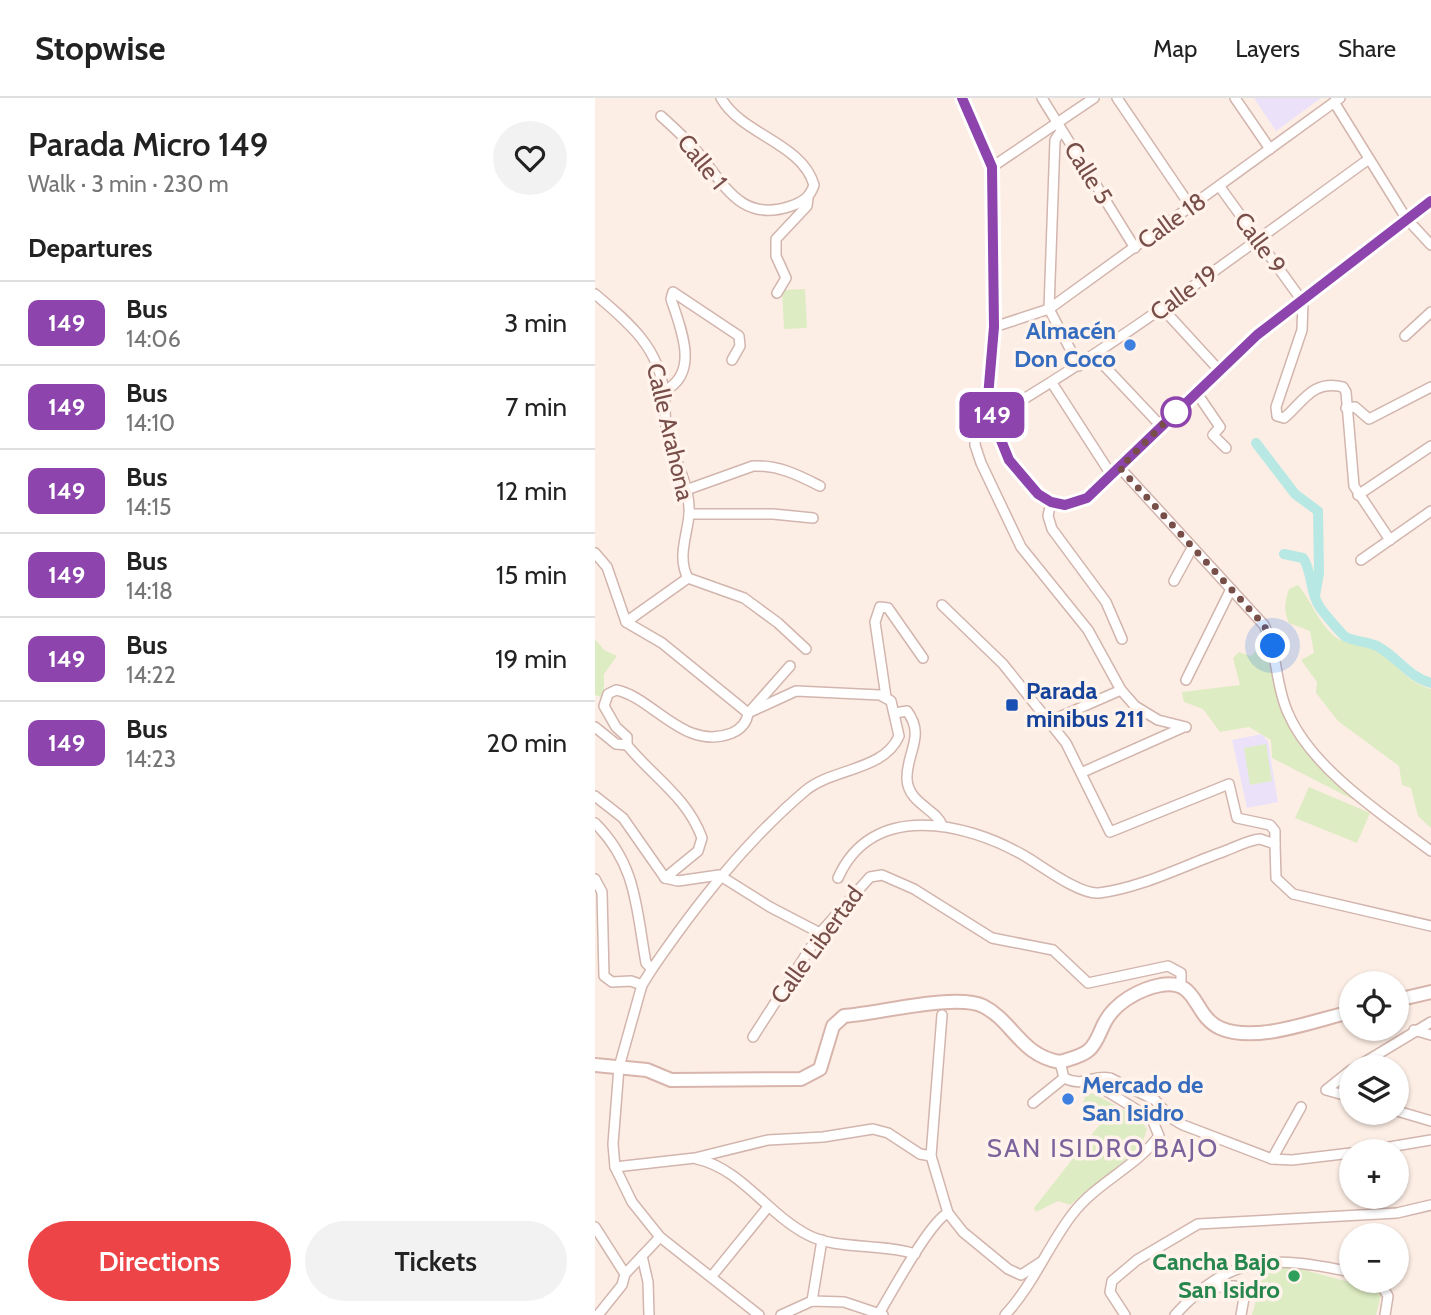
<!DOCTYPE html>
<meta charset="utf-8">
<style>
body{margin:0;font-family:Cabin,sans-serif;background:#f2f2f2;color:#222;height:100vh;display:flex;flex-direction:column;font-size:26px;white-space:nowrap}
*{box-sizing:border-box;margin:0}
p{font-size:23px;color:#767676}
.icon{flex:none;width:38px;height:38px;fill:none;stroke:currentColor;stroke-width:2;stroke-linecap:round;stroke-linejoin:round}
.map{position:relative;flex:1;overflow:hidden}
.sheet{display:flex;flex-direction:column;background:#fff;width:595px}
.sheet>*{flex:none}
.badge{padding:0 14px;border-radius:10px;font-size:24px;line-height:46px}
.controls{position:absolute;left:744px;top:873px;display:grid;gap:14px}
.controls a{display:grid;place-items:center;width:70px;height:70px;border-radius:50%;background:#fff;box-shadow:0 2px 5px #0004;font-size:35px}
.you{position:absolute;width:35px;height:35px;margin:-18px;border:5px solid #fff;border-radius:50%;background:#1a73e8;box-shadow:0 0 0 10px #1a73e833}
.map>.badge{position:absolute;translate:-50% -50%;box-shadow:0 0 0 4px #fff}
h2{padding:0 28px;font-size:26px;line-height:63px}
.round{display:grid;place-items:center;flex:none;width:74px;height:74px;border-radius:37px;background:#f2f2f2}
.summary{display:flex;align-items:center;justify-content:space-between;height:119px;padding:0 28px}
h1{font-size:33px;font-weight:600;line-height:52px}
.button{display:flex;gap:14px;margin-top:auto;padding:14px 28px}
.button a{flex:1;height:80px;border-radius:42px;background:#ed4447;color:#fff;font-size:28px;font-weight:600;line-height:80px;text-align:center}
.button a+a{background:#f2f2f2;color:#222}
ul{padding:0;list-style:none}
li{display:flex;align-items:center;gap:21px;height:84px;padding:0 28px;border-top:2px solid #e0e0e0}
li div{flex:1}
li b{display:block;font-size:26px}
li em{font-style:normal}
li .badge{min-width:77px;font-weight:700;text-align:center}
header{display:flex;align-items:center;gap:42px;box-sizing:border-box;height:98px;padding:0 35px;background:#fff;border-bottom:2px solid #e0e0e0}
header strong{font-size:33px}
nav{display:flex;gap:38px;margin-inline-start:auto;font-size:24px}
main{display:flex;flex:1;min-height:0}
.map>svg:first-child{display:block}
.education{fill:#ebe2fa}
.green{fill:#ddecc2}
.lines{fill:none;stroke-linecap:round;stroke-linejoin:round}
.canal{stroke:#b8e8e4;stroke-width:10}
.minor-casing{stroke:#d2b5ad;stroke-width:12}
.secondary-casing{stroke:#d8b5ac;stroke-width:16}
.minor{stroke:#fff;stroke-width:9}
.secondary{stroke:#fff;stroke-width:12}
.line-casing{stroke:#fff;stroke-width:16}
.line{stroke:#8e44ad;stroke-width:10}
.walk{stroke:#784e49;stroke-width:7;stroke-dasharray:0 12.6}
.shop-dot{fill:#3f7fe0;stroke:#fff3ec;stroke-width:2.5}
.stop-dot{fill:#fff;stroke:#8e44ad;stroke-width:3.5}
.transit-dot{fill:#1a4fb4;stroke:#fff3ec;stroke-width:2.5}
.leisure-dot{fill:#2e9e5b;stroke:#fff3ec;stroke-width:2.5}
.labels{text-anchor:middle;stroke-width:7;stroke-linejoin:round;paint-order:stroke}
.street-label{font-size:24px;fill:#784e49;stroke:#fff3ec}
.shop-label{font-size:24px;font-weight:bold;fill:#366cbe;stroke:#fff3ec;text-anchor:end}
.transit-label{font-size:24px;font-weight:bold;fill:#164399;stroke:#fff3ec;text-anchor:start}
.leisure-label{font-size:24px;font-weight:bold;fill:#27864d;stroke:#fff3ec;text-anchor:end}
.neighbourhood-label{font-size:26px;letter-spacing:2px;fill:#7b649c;stroke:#fff3ec}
</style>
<header>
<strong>Stopwise</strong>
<nav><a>Map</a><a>Layers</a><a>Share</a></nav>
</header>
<main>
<section class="sheet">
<div class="summary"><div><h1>Parada Micro 149</h1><p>Walk · 3 min · 230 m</p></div><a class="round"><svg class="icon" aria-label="heart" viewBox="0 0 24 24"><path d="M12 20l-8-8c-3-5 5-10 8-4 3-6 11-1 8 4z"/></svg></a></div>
<h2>Departures</h2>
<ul>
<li><span class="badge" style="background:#8e44ad;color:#fff">149</span><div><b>Bus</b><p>14:06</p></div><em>3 min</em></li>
<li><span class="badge" style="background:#8e44ad;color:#fff">149</span><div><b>Bus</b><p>14:10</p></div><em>7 min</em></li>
<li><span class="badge" style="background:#8e44ad;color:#fff">149</span><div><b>Bus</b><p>14:15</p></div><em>12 min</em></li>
<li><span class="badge" style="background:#8e44ad;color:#fff">149</span><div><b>Bus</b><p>14:18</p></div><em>15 min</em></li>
<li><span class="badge" style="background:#8e44ad;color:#fff">149</span><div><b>Bus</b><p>14:22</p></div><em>19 min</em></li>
<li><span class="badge" style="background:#8e44ad;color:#fff">149</span><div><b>Bus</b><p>14:23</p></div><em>20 min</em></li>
</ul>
<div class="button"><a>Directions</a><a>Tickets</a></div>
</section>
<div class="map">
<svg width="836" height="1217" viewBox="0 0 836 1217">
<rect width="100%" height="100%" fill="#fdeee5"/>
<g class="education">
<path d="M659,0h67l-45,33z"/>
<path d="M667,636l6,8 10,60 -31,6 -15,-68z"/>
</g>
<g class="green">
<path d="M210,191l2,39 -23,1 -2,-39z"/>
<path d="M703,487c13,15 20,37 35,50 12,11 27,7 40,14 25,12 28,31 58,40v139l-13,-12 -7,-28 -9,-3 -3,-19 -61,-45 -22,-28 1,-11 -16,-22 13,-7 -4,-22 -21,-8c-6,-13 -4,-21 0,-34z"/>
<path d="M0,541l9,11 13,6 -13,18v24l-9,-3z"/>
<path d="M673,541l10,41 25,59 92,82 -123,-63 -1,-18 -22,-13 -29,5 -17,-23 -19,-7 -2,-10 58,-7 -7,-27 6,-6 12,4z"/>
<path d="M671,646l6,37 -22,4 -6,-37z"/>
<path d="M714,689l61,26 -13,30 -62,-25z"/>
<path d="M484,988l60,32 8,11 -6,18 -71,58 -12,-4 -22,11 -2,-4 67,-85 -20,-15 4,-10z"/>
<path d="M672,1162l115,31 -6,24h-124z"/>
</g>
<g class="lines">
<g class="canal">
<path d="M661,345l39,51 23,17 1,62 -4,23"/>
<path d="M689,456l19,4c10,14 6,35 18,51 3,4 22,27 25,28 9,5 21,4 31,9 22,12 30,30 54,37"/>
</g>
<defs>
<g id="minor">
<path d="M367,0l30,69 2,160 -6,70 4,21 17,43 29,33 13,8 14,3 22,-7 170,-163 174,-134"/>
<path d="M447,0l93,150"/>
<path d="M522,0l74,109"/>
<path d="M640,0l35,51"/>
<path d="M739,4l72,116 25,27"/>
<path d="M66,18c13,12 27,24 39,39 25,31 42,68 91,51 12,-4 19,-9 23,-21 -12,-42 -72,-50 -93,-87"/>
<path d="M466,33l-6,9 -6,169 30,57"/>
<path d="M397,69l102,-69"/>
<path d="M625,89l83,115 -1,28 -26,77 1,9 7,2c19,-16 29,-39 59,-31l3,5 8,94 36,54"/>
<path d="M182,195l9,-15 -10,-22v-17l31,-33 1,-8"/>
<path d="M0,196c33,28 64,53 69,99 2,13 0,26 3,38 6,28 24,54 22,84 -2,21 -12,43 -1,63l56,20 34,25 28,26"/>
<path d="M568,211l56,61"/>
<path d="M399,229l55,-18 291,-211"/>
<path d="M810,238l26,-24"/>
<path d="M500,258l66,70"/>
<path d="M457,285l60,93"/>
<path d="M69,293c37,-18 16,-64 7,-92l2,-7 66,44 1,10 -8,14"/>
<path d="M601,294l24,35 -7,8 13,13"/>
<path d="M393,299l-12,8 -1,40 6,18 40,84 67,83 33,60 14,16 23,14 28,7"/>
<path d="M751,310l9,-1 14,12 62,-32"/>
<path d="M397,320c132,-77 253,-170 377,-259"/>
<path d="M525,370l144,157c14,28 11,60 24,88 24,56 95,102 143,138"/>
<path d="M91,392l67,-24c26,-1 45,9 67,20"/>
<path d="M763,397l73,-49"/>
<path d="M456,404l-3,14 4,13 54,73 16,37"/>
<path d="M94,416h84l40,4"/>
<path d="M0,455l12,14 19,55 36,21 86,70c-1,9 -7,16 -16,20 -48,19 -79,-36 -116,-43l-8,4 -4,12 12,21 11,10v8"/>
<path d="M766,462l70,-49"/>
<path d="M579,483l18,-33"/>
<path d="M347,507l61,59 63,79 44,89 119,-48 8,34 33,7 5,6v13"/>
<path d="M31,524l62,-44"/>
<path d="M591,582l45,-91"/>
<path d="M291,599l-11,-75 5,-15 8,1 35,50"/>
<path d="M157,611l38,-43"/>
<path d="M300,615l12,-2c19,25 -1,42 0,68 1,24 29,30 35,46"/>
<path d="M453,624l73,-32"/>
<path d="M0,629l21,17 11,1"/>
<path d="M32,647c26,32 60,52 75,93l-4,13 -33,27"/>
<path d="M488,674l101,-45"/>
<path d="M0,698l28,22 42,60"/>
<path d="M0,725c42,42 41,85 51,140l6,6 -10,16 -23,82 -6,77 2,23 17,35 28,35 99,78"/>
<path d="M70,780l13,3 41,-6 51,32 50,26"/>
<path d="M243,780c34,-77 127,-56 185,-23 18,10 56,40 76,38 42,-5 86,-28 126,-42 11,-4 23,-11 35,-12l15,5 1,34 17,16 138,32"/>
<path d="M0,781l7,13 2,84 8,6 19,-1 11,4"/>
<path d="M57,871c44,-64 93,-127 153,-178 27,-23 79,-20 94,-55l-8,-35 -11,-6 -84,-4 -48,22"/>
<path d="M347,917l-11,141 17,57 15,19 45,37 13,6 20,-13"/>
<path d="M819,932l17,5"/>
<path d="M158,939l67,-104 50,-56 12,-2 32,14 78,49 61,12 35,33 80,-17 13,7v12"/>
<path d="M465,964l4,16c21,10 28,-4 46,0l45,22 16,18 12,7 89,34 20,1 59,-7"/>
<path d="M760,970l76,-46"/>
<path d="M756,972l-25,20 25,7"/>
<path d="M438,1005l31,-25"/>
<path d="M802,1013l34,10"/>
<path d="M765,1054l71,-12"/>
<path d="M102,1061c45,10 70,55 111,76 28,15 75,8 107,19"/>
<path d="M677,1061l29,-52"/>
<path d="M20,1069l80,-9 73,-18 55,-3 50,-8 15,4 32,21 11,2"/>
<path d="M0,1129l30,47"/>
<path d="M47,1158l6,26 1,33"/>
<path d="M117,1178l56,-69"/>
<path d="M784,1183l9,15 -3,19"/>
<path d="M601,1198l26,-10h13l9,12 -3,17"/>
<path d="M217,1203l10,-61"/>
<path d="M3,1217l24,-30 3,-11 35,-37"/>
<path d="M186,1217l31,-14 32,1 39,13"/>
<path d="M283,1217c13,-21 52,-94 70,-102"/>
<path d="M410,1217c28,-30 42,-67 66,-99 24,-33 64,-48 88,-80l-7,-17 -62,-38"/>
<path d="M530,1217l-15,-23 2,-11 25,-21 61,-36 199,-11 34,-8"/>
<path d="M580,1217c56,-62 99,-59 176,-43"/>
</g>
<g id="secondary">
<path d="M802,902l34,-8"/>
<path d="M0,967l52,5 24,10 130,-1 19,-10 13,-43 11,-10c32,-2 112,-23 139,-10 30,15 38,50 77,56 9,-3 21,-5 29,-12 8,-7 11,-19 16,-28 10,-19 34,-33 56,-37 38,-6 31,30 59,43 36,16 95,-8 131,-16"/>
</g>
</defs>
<use href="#minor" class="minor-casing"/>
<use href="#secondary" class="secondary-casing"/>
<use href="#minor" class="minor"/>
<use href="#secondary" class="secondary"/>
</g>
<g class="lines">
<defs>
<path id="line" d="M367,0l30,69 2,160 -6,70 4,21 17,42 29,34 13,8 14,3 22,-7 170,-163 174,-134"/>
</defs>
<use href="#line" class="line-casing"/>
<use href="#line" class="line"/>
<path class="walk" d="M581,314l2,-3 -58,59 144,157 9,21"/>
</g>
<g class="shop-dot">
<circle cx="535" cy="247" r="7"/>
<circle cx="473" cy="1001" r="7"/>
</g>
<circle class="stop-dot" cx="581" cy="314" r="14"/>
<rect class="transit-dot" x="410" y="600" width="14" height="14" rx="3.5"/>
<circle class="leisure-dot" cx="699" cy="1178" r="7"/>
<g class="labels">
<g class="street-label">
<text transform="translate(107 64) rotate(51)" y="8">Calle 1</text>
<text transform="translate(493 75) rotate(58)" y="8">Calle 5</text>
<text transform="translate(577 123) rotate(-36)" y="8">Calle 18</text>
<text transform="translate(665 145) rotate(54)" y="8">Calle 9</text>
<text transform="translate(589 195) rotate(-36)" y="8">Calle 19</text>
<text transform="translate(75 334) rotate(77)" y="8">Calle Arahona</text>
<text transform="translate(222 847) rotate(-54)" y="8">Calle Libertad</text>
</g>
<g class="shop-label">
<text x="521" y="241">Almacén<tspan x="521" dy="28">Don Coco</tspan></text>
<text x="487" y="995" text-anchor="start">Mercado de<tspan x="487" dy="28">San Isidro</tspan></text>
</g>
<g class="transit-label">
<text x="431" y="601">Parada<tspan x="431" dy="28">minibus 211</tspan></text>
</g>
<g class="leisure-label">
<text x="685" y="1172">Cancha Bajo<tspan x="685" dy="28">San Isidro</tspan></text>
</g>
<g class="neighbourhood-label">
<text x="508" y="1059">SAN ISIDRO BAJO</text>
</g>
</g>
</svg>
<div class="controls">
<a><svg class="icon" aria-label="locate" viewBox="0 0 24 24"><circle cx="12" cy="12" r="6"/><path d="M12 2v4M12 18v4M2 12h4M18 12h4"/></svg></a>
<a><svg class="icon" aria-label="layers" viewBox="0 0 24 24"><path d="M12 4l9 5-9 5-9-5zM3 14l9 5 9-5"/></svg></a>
<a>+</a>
<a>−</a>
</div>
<div class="you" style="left:678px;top:548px"></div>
<b class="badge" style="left:397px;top:317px;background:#8e44ad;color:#fff">149</b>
</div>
</main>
